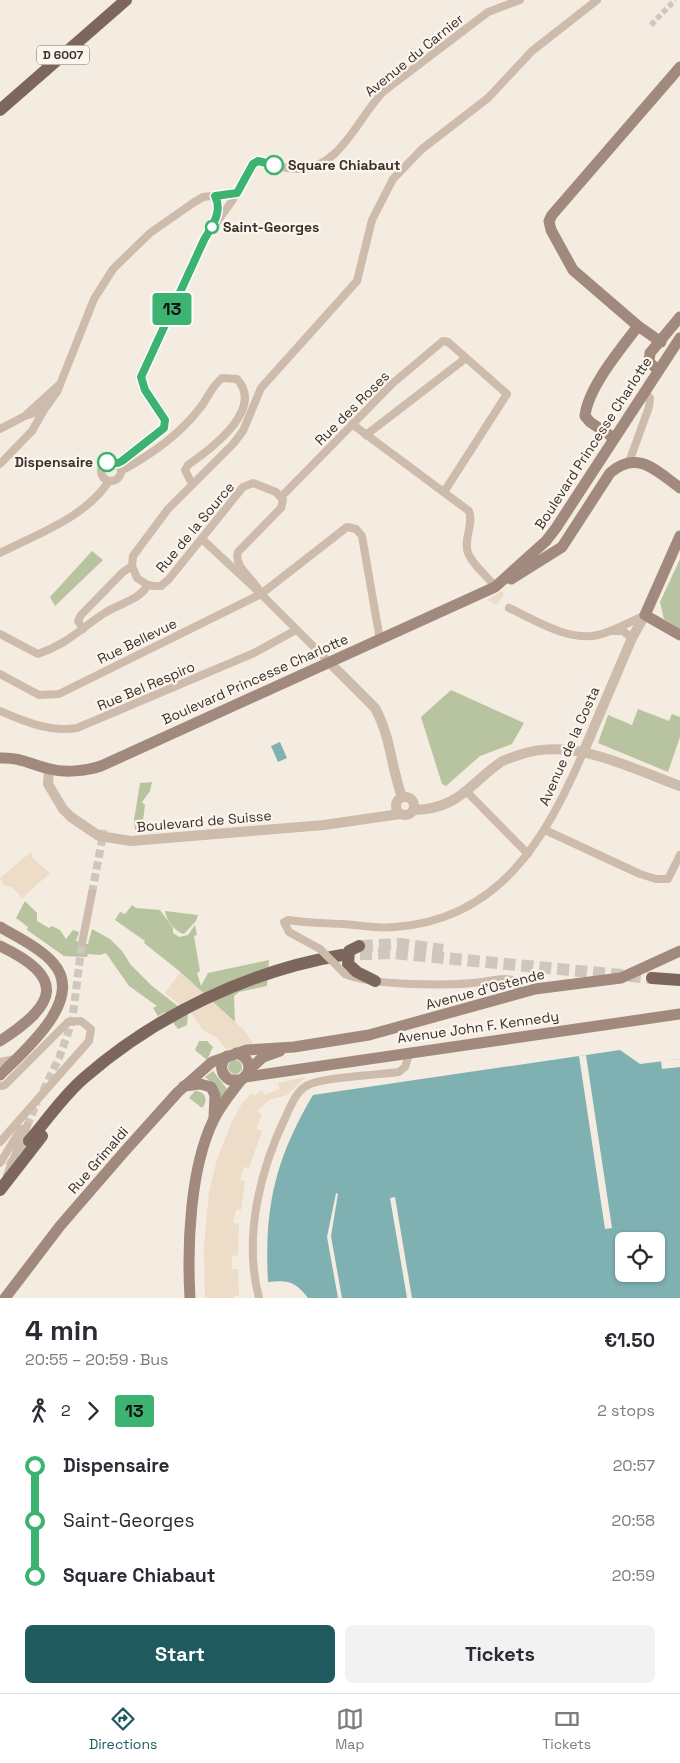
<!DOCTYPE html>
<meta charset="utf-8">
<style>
body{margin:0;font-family:"Space Grotesk",sans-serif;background:#f2f2f3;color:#2b2b33;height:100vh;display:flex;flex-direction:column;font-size:19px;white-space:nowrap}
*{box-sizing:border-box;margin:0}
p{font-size:16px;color:#7c7c81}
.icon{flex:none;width:28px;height:28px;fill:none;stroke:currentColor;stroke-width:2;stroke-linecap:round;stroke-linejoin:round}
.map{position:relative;height:1298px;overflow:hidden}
.side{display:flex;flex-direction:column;background:#fff;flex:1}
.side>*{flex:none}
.badge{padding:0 10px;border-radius:4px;font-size:18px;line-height:32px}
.buttons{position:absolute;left:615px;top:1232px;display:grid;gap:10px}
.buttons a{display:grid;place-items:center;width:50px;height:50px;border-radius:8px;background:#fff;box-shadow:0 1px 4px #0004;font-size:25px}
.map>.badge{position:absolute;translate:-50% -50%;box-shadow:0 0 0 2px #fff}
.legs{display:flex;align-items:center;gap:8px;height:55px;padding:0 25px;font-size:16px}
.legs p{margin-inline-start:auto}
.head{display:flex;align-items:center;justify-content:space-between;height:85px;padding:0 25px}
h1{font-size:28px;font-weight:700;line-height:38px}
.cta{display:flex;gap:10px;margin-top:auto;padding:10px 25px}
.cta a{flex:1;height:58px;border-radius:8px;background:#1f5a5e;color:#fff;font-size:20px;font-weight:700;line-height:58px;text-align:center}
.cta a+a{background:#f2f2f3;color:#2b2b33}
ul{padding:0 25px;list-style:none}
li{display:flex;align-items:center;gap:18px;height:55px;font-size:19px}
li i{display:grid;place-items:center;width:8px;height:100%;margin:0 6px;background:currentColor}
li i::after{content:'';width:12px;height:12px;margin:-6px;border:4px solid;border-radius:50%;background:#fff}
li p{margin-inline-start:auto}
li:first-child i{background:linear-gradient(#0000 50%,currentColor 0)}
li:last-child i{background:linear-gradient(currentColor 50%,#0000 0)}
.menu{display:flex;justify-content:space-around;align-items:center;height:70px;border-top:1px solid #e1e1e2;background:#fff;font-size:14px;color:#7c7c81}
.menu a{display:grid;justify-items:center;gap:2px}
.menu .selected{color:#1f5a5e}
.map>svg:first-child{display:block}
.green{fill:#b8c4a0}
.plaza{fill:#ecdcc8}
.water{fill:#7fb0b2;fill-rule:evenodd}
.pier{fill:#f4ebe1}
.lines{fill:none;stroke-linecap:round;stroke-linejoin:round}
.pedestrian-tunnel{stroke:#cfc6bd;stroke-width:5.5;stroke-dasharray:5.5 3;stroke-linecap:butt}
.minor-tunnel{stroke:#cfc6bd;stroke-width:8;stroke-dasharray:8 4;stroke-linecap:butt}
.primary-tunnel{stroke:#cfc6bd;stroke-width:12;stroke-dasharray:12 6;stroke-linecap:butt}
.minor{stroke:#cdbbac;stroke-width:8}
.tertiary{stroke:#cdbbac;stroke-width:10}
.secondary{stroke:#a18a7d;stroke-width:11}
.primary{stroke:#7d675c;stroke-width:12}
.minor-bridge{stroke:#cdbbac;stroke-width:8}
.line-1-casing{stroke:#fff;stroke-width:11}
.line-1{stroke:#3cb371;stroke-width:8}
.stop-1-dot{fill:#fff;stroke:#3cb371;stroke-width:2.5}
.labels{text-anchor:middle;stroke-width:4.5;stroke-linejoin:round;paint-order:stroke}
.shield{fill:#fbf5ee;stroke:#756b66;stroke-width:1}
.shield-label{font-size:12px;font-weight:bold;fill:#3b302b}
.street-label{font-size:14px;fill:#3b302b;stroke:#fbf5ee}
.stop-label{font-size:14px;font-weight:bold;fill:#3b302b;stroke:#fbf5ee;text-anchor:start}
</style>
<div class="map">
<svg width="680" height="1298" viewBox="0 0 680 1298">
<rect width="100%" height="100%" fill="#f4ebe1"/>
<g class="green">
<path d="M92,551l11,9 -48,46 -5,-9z"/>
<path d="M680,559v70l-16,-10 -4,-17z"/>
<path d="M451,690l73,33 -12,21 -32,12 -34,30 -4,-2 -21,-67z"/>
<path d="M638,709l31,12 3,-7 8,3v20l-12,35 -70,-29 10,-28 24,10z"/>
<path d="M152,782l-2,9 -8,11 3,3 -2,16 5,10 -13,-1 -1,-10 6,-37z"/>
<path d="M25,901l12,12v8l12,7 3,-2 8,4 6,9 7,-9 6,2 -3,9 12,3 4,-15 18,10 12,12 9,14 21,21 36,28 -1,11 -9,4 -13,-17 -7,4 -5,-8 4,-2 -28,-20 -23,-33 -6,2 -12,-1 -1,3 -23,-1 -37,-26 1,-3 -12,-9z"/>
<path d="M132,905l4,3 24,2 13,18v5l6,4 9,-2 7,-10 2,10 -3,1 6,35 -3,2 4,13 7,-13 61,-13 -2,26 -28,6 -5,4 1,26 -57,-52 -34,-27 1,-2 -30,-21 5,-8 5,2z"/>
<path d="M165,911l33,4 -2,6 -12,13c-9,-2 -18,-14 -19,-23z"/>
<path d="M199,1041h8l6,6 -6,13 -12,-10z"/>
<circle cx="235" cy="1067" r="7"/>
<path d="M213,1071l14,18 -6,12 -9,-18 -7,-6z"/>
<path d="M195,1091c10,0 14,9 7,17l-13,-10z"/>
</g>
<g class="plaza">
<path d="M502,591l2,3 -7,11 -10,-5z"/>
<path d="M31,852l2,7 17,14 -28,25 -10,-11 -9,-2 -3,-7z"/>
<path d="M180,973l64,57 10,15 -28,4 -10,-12 -13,-7 -11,-16 -27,-21z"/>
<path d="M306,1077l-19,18 -18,5 -12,11 5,3 -6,15 6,2 -13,37 -5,-1 -4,13 5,1 -4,29h-5l-3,13 6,1 -1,31 -6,1v13h6l1,27h-5v2h-29l-1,-52 5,-53 8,-34 14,-35 10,-19 11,-12 2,3 8,-6 2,5 16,-6 -2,-6z"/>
</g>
<g class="water">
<path d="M280,742l7,16 -9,4 -7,-16z"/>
<path d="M620,1050l20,14 40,-5v239h-372c-13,-17 -20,-18 -40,-16 -4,-74 7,-123 45,-187zM624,1241h32v33h-32z"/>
</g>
<g class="pier">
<path d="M586,1055l26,173 -7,1 -26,-173z"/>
<path d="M680,1059v8l-18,2 -1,-8z"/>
<path d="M336,1193l2,1 -7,42 11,62h-4l-11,-61z"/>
<path d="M395,1197l17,101h-5l-17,-100z"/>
</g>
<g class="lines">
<path class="pedestrian-tunnel" d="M651,25l24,-25"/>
<g class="minor-tunnel">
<path d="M92,893l12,-63"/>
<path d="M43,1091l16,-33 13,-36 10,-79"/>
<path d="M27,1126l10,-24"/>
</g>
<g class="primary-tunnel">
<path d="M361,946l39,-2 43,6"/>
<path d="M342,955l50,-2 260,25"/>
<path d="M10,1167l19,-26"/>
</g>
<g class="minor">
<path d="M215,196l3,10 -2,12"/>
<path d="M27,414l33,-30"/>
<path d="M352,424l117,87c5,14 -6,28 -1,42 5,13 20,23 27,34"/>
<path d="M0,429l25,-13 19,-6 13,-18 37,-93 19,-30 37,-36 43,-30 10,-6 34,-4"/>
<path d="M366,435l100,-77"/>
<circle cx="111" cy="471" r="10"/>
<path d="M629,462l20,-55 1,-9 -6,-6"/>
<path d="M118,463l46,-34c7,-20 -27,-34 -21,-59l61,-130 28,-39 21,-38 5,-2c13,3 27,8 41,8 41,0 59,-52 85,-78l104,-79 32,-12"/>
<path d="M0,464l32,-33 12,-21"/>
<path d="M121,471c28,-15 59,-37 79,-63 8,-10 11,-21 22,-30l15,1c28,30 -26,70 -49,86l-3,5 7,14"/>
<path d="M281,497l112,-114 50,-42 5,1 59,52 -63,98"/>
<path d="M203,540l58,54 68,68"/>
<path d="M0,553c37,-19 86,-36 109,-72"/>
<path d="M261,594c-5,-14 -28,-26 -23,-42l43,-44 2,-8 -7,-8 -23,-9 -10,4 -74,92 -8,7h-6l-7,-1 -11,-7 -5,-12 1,-10 35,-47 65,-65 10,-13 18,-43 96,-107 15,-61 21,-41 29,-30 66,-51 44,-47 65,-51"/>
<path d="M509,608c26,12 60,34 89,27 16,-4 32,-13 47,-20"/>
<path d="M83,629l-5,-8 3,-6 42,-43 9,-6"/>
<path d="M611,631h12l9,7"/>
<path d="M0,634l38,20c29,-10 41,-24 65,-40 16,-11 34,-12 45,-29"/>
<path d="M0,674l39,21 20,-1 202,-100 86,-67 9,2 6,7 18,104"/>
<path d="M0,711c25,11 49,21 77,17l177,-75 42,-23"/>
<path d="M467,792l61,62"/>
<path d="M545,830l95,44 16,5h12l12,-24"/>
<path d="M82,943l10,-50"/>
<path d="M320,949l-31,-17 -5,-10 4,-2c18,3 36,3 54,4 17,1 36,5 53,3 105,-8 150,-87 188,-174"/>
<path d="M345,974c25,12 108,12 137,8 11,-1 29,-7 37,2l-1,7 -4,4"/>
<path d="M0,1062l15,-3"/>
<path d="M0,1086l5,-1 63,-63 13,-1 10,8 -2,12 -89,101"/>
<path d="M0,1163l21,-34"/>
<path d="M7,1175l20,-49"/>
<path d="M259,1298c-16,-61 1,-128 27,-182 5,-11 11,-26 22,-31 16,-8 71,-10 91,-13l6,-5 5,-15"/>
</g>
<g class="tertiary">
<path d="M329,662l46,46c16,29 16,59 27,89"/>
<path d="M583,753l49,-115 13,-23"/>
<path d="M49,769l-1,15 15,25 8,8 28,19 32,5 193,-16 76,-11"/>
<circle cx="405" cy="806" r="9"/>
<path d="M413,810c46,-1 55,-25 88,-48 5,-3 12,-5 18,-7 53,-19 111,13 161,31"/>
</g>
<g class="secondary">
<path d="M661,342l-23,-16 -65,-56 -22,-40 -2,-9 3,-6 128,-148"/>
<path d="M658,370l-9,-8 1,-9 30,-36"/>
<path d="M614,438l-24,-16 -5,-6c3,-29 36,-67 53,-90"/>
<path d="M680,536l-35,79 35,20"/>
<path d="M511,579l51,-32 48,-74c27,-24 47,-2 70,15"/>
<path d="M0,758c21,-1 31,7 50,11 15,4 36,2 51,-3l394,-179 51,-46 10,-13 124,-190"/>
<path d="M0,927c17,10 42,22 54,37 31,36 -30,87 -54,111"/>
<path d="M0,946c67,32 57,58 0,95"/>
<path d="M227,1056c-8,8 -7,18 3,24h11c13,-9 9,-23 -5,-27"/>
<path d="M249,1070l14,-13 17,-6"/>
<path d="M245,1077l435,-63"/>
<path d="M184,1086l16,-2 11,3 4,8 -1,22"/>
<path d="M5,1298l55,-72 64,-74 54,-60 34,-30 35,-12 47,-3 75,-12 166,-46 86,-11 59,-27"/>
<path d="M190,1298c-3,-53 0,-129 23,-177 7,-15 19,-29 28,-41"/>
</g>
<g class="primary">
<path d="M0,110l126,-110"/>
<path d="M359,946l-10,5 -1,13 9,8 18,9"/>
<path d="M652,978l28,2"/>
<path d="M29,1141c18,-21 34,-45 55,-63 72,-63 165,-107 258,-123"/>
<path d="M0,1190l42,-54"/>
</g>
<path class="minor-bridge" d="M320,949l25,25"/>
</g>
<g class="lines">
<defs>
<path id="line-1" d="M107,462l11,1 4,-2 42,-33 1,-8 -20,-30 -4,-13 63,-137c8,-14 19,-28 11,-44l22,-3 16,-29 5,-3 16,4"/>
</defs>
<use href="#line-1" class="line-1-casing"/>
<use href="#line-1" class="line-1"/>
</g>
<g class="stop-1-dot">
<circle cx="274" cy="165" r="9"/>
<circle cx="212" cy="227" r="6"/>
<circle cx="107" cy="462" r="9"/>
</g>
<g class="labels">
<rect class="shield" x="37" y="45.5" width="52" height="19" rx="4"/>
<g class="shield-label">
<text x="63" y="59">D 6007</text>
</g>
<g class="street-label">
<text transform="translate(414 55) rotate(-39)" y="5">Avenue du Carnier</text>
<text transform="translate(352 408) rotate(-45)" y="5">Rue des Roses</text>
<text transform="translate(593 443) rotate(-57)" y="5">Boulevard Princesse Charlotte</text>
<text transform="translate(195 527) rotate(-50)" y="5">Rue de la Source</text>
<text transform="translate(137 641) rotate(-26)" y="5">Rue Bellevue</text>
<text transform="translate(255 679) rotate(-24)" y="5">Boulevard Princesse Charlotte</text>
<text transform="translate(146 686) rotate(-23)" y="5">Rue Bel Respiro</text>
<text transform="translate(569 746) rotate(-66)" y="5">Avenue de la Costa</text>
<text transform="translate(204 821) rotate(-5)" y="5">Boulevard de Suisse</text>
<text transform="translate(485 989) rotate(-15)" y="5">Avenue d'Ostende</text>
<text transform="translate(478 1027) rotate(-8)" y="5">Avenue John F. Kennedy</text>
<text transform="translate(98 1160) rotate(-49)" y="5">Rue Grimaldi</text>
</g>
<g class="stop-label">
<text x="288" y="170">Square Chiabaut</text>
<text x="223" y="232">Saint-Georges</text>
<text x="93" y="467" text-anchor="end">Dispensaire</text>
</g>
</g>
</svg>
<div class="buttons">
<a><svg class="icon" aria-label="locate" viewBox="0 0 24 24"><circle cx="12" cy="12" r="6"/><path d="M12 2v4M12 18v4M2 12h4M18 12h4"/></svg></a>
</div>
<b class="badge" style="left:172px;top:309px;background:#3cb371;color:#111">13</b>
</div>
<section class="side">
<div class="head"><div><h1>4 min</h1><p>20:55 – 20:59 · Bus</p></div><b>€1.50</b></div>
<div class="legs"><svg class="icon" aria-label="walk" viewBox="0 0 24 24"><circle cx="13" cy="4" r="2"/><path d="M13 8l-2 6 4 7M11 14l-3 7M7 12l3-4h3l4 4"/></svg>2<svg class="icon" aria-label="forward" viewBox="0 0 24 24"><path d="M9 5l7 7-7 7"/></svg><b class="badge" style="background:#3cb371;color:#111">13</b><p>2 stops</p></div>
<ul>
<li><i style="color:#3cb371"></i><b>Dispensaire</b><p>20:57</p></li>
<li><i style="color:#3cb371"></i><span>Saint-Georges</span><p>20:58</p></li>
<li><i style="color:#3cb371"></i><b>Square Chiabaut</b><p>20:59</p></li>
</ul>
<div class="cta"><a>Start</a><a>Tickets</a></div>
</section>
<nav class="menu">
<a class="selected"><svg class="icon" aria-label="directions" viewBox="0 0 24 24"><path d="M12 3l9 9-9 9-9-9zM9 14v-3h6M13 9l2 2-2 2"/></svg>Directions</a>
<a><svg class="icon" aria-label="map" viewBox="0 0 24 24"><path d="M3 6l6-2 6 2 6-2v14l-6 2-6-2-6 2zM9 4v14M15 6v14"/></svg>Map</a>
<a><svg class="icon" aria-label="tickets" viewBox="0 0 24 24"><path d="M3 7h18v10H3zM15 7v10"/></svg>Tickets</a>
</nav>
